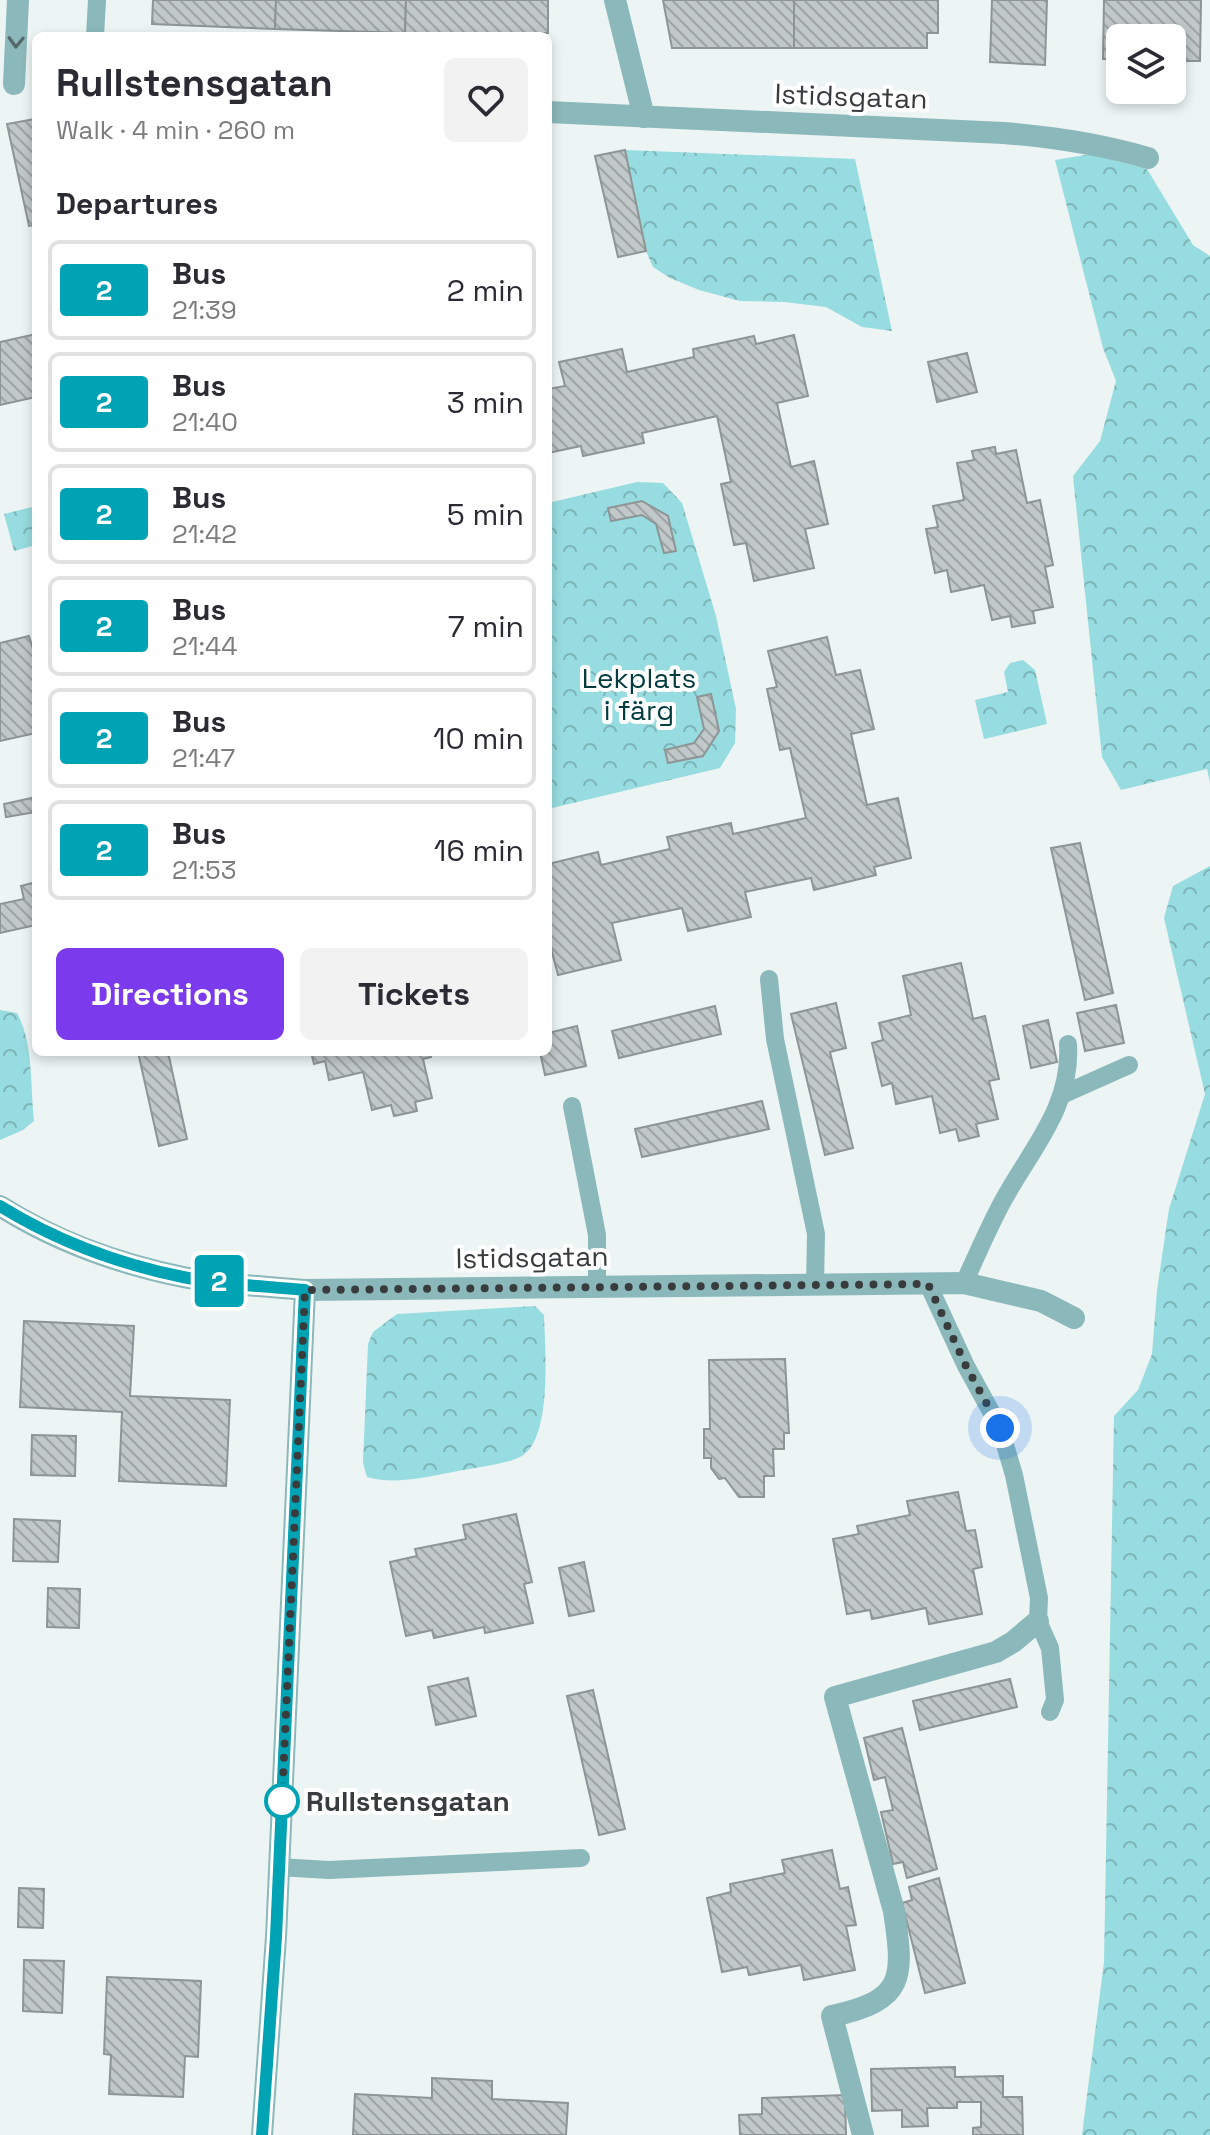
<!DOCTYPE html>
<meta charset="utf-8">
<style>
body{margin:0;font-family:"Space Grotesk",sans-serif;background:#f2f2f3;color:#2b2b33;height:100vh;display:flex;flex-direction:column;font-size:30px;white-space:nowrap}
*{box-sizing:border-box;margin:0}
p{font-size:26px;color:#7c7c81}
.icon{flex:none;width:44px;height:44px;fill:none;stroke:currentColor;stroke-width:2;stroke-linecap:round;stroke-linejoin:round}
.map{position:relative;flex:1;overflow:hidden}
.sheet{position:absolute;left:32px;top:32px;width:520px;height:1024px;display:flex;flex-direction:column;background:#fff;border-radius:12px;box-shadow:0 4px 12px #0003}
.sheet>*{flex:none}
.badge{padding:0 16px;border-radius:6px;font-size:28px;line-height:52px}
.tools{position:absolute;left:1106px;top:24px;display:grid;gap:16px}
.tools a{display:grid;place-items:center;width:80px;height:80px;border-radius:12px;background:#fff;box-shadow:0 4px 12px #0003;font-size:40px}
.you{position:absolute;width:40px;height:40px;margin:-20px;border:6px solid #fff;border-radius:50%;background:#1a73e8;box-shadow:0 0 0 12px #1a73e833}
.map>.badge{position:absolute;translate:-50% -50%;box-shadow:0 0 0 4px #fff}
h2{padding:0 24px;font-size:30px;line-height:72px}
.round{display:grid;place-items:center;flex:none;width:84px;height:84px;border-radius:12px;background:#f2f2f3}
.overview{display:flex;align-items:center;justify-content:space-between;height:136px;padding:0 24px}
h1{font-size:38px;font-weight:700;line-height:60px}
.primary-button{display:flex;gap:16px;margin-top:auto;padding:16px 24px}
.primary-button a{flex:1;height:92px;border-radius:12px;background:#7c3aed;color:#fff;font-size:32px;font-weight:700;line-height:92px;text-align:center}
.primary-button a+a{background:#f2f2f3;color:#2b2b33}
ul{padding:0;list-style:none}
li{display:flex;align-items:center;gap:24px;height:100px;margin:0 16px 12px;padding:0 8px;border:4px solid #e1e1e2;border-radius:12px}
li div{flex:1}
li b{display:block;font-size:30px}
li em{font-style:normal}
li .badge{min-width:88px;font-weight:700;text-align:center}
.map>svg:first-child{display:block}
.forest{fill:url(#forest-crowns)}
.building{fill:url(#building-back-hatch);stroke:#8d9595;stroke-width:2}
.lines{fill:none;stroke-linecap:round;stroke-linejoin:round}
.service{stroke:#8bb8ba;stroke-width:18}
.minor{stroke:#8bb8ba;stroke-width:22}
.oneway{stroke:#566768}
.line-casing{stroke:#fff;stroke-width:18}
.line{stroke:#00a3b4;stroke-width:12}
.walk{stroke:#393c3c;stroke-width:8;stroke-dasharray:0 14.4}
.stop-dot{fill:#fff;stroke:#00a3b4;stroke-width:4}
.labels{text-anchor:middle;stroke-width:8;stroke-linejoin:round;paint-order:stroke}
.street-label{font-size:28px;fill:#393c3c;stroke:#fff}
.park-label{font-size:28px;fill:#023c3f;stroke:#fff}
.stop-label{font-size:28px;font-weight:bold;fill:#393c3c;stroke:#fff;text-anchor:start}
</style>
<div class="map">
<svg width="1210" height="2135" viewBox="0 0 1210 2135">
<defs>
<pattern id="forest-crowns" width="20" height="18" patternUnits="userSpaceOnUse" patternTransform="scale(2)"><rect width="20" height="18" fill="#97dce0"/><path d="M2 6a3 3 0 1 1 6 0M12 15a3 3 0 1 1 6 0" fill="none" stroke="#7cb4b7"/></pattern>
<pattern id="building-back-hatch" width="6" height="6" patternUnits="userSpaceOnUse" patternTransform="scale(2)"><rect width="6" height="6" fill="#c1c8c9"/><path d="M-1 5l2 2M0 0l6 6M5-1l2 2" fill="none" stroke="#9ea4a4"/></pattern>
</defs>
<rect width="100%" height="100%" fill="#ecf4f4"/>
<g class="forest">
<path d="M625,150l230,9 37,172 -30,-4 -36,-20 -42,-5 -44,-1 -41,-11 -29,-12 -17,-11 -7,-16z"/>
<path d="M1091,154l56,15 46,76 17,11v526l-3,-13 -86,21 -19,-33 -29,-281 27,-35 16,-60 -13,-33 -48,-188z"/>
<path d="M637,482l26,1 19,20 34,113 20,93 -1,34 -15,25 -172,41v-306z"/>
<path d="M36,506v39l-22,6 -10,-37z"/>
<path d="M1023,660l12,10 12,54 -63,15 -9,-39 33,-8 -4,-20 6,-9z"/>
<path d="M1210,866v1269h-128l22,-173 10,-546 24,-26 14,-36 5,-64 12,-81 36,-115 -41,-176 9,-32z"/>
<path d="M0,1010l17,3c17,32 13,72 17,108l-11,9 -23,10z"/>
<path d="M535,1306l9,9c1,33 9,126 -24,142 -16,8 -48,11 -67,15 -26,5 -60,13 -86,5l-4,-14 5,-119 5,-12 24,-18z"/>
</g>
<g class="building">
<path d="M153,0h123l-1,29 -123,-5z"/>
<path d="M276,0h130l-1,33 -130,-4z"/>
<path d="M406,0h142v33h-143z"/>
<path d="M663,0h131v48h-122z"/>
<path d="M794,0h144v33h-11v15h-133z"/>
<path d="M992,0h55l-2,65 -55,-3z"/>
<path d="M1104,0h97l-1,61h-28v-23h-52v21h-17z"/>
<path d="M35,119l1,106 -7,1 -22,-102z"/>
<path d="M625,150l21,101 -28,6 -23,-101z"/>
<path d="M36,334v63l-36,8v-63z"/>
<path d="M794,335l14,61 -31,7 14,64 23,-6 14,63 -23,5 9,39 -60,13 -8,-38 -12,2 -13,-61 10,-2 -14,-66 -75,17 2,10 -61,13 -2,-10 -33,7v-64l17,-3 -6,-24 63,-13 5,23 67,-15 -1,-8 61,-13 2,8z"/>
<path d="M967,353l10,39 -40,10 -9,-40z"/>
<path d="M995,447l1,7 20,-4 11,53 13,-3 13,65 -8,2 8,40 -20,4 2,12 -23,4 -2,-11 -18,4 -8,-35 -33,7 -4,-22 -12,3 -9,-44 12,-2 -5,-21 31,-6 -7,-37 17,-3 -2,-9z"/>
<path d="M642,501l26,15 8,35 -12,2 -8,-29 -14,-9 -31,6 -3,-13z"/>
<path d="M29,636l7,23v74l-36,8v-98z"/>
<path d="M827,637l9,38 24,-5 14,59 -23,5 16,71 31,-7 13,60 -37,9 2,8 -62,15 -3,-12 -66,14 6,25 -63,14 -6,-23 -70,15 9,37 -63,15 -10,-38v-73l50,-12 3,13 69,-16 -3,-12 64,-14 2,11 73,-16 -16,-70 -10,2 -13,-61 10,-2 -9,-36z"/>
<path d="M711,694l8,37 -16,25 -35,7 -3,-13 29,-7 10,-14 -7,-32z"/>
<path d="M36,797v15l-30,5 -2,-13z"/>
<path d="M1080,843l33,150 -28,7 -34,-152z"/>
<path d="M36,882v43l-36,8v-29l24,-5 -3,-13z"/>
<path d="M961,963l12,56 12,-3 14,63 -10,2 9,38 -22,5 3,12 -20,5 -3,-12 -16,4 -8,-37 -36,8 -4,-21 -10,3 -10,-43 11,-3 -4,-17 32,-8 -8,-39z"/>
<path d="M836,1003l10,45 -16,4 23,96 -28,7 -34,-141z"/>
<path d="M1116,1005l8,38 -39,8 -8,-38z"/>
<path d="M715,1006l6,28 -102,24 -7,-27z"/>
<path d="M1048,1020l9,42 -26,6 -8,-42z"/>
<path d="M577,1026l9,40 -41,9 -5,-23h8v-19z"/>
<path d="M138,1052h30l19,87 -28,7z"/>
<path d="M311,1052h119l1,5 -8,2 9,39 -17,4 2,9 -23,5 -3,-11 -19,5 -9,-38 -34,8 -4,-19 -11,3z"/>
<path d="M762,1101l7,28 -127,28 -7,-28z"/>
<path d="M24,1321l110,5 -4,70 100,4 -4,86 -107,-5 3,-69 -102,-5z"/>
<path d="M785,1359l4,74h-5v16h-11l1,27h-10v21h-25l-14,-19 -6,1 -8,-11v-10h-7v-29h6l-1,-69z"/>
<path d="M32,1435l44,1 -1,40 -44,-1z"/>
<path d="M958,1492l8,39 9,-1 7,37 -9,2 9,45 -53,10 -3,-16 -54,11 -2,-9 -23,4 -14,-75 26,-5 -2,-8 53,-11 -3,-14z"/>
<path d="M516,1514l16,68 -8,2 9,39 -48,10 -1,-6 -50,11 -2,-8 -26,6 -16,-74 27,-6 -2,-7 51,-10 -3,-14z"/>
<path d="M14,1519l46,2 -2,41 -45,-1z"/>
<path d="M584,1562l10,49 -25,5 -10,-48z"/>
<path d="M48,1588l32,1 -1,39 -32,-1z"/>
<path d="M468,1678l8,38 -40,9 -8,-38z"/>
<path d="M1010,1679l7,28 -97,23 -7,-29z"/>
<path d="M593,1690l32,139 -26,6 -32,-139z"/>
<path d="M902,1728l35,141 -30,9 -4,-16 -10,2 -12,-52 12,-2 -8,-33 -11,3 -10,-42z"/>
<path d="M832,1850l8,39 8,-2 8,38 -10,1 9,44 -51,10 -3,-15 -52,10 -2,-8 -25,5 -15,-74 24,-6 -1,-8 55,-11 -3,-13z"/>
<path d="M939,1878l26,105 -40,10 -23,-90 10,-3 -3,-13z"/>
<path d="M19,1888l25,1 -1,39 -25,-1z"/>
<path d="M24,1960l40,1 -2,52 -39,-2z"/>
<path d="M107,1977l94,4 -3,76 -13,-1 -2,41 -74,-3 2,-39 -7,-1z"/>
<path d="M955,2067v10l48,-1v21h19l1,38h-50v-7l8,-1v-25h-24v6h-30l1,18 -26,1v-17l-30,1 -1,-42z"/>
<path d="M432,2078l60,3v18l76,4 -2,32h-213l2,-41 77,4z"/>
<path d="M845,2095l1,40h-106l-1,-20 23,-1v-16z"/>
</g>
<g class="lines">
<g class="service">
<path d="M95,36l2,-36"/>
<path d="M769,979l6,60 41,195 -1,51"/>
<path d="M1064,1094l65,-29"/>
<path d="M572,1106l25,129v51"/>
<path d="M964,1283c13,-28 25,-57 40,-84 28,-51 68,-93 64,-155"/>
<path d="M928,1284l38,82 34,62 14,47 25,123 -1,23 12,27 5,52 -5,12"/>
<path d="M278,1867l51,3 252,-12"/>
</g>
<g class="minor">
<path d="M615,0l29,117"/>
<path d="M14,84l4,-84"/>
<path d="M548,112l456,21c50,4 96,11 144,25"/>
<path d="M0,1206c55,35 119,58 183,71 40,8 82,9 122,13l659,-7 77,18 33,17"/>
<path d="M262,2135l14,-198 29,-647"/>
<path d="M863,2135l-31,-119c73,-16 72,-37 62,-105l-59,-214 161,-45 17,-10 25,-21"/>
</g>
</g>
<defs><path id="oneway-chevron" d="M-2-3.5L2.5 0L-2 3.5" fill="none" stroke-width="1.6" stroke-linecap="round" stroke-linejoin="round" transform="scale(2)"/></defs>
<use class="oneway" href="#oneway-chevron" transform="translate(16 42) rotate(92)"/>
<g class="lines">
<defs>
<path id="line" d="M0,1206c55,34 119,58 183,71 40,8 82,9 122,13l-29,647 -14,198"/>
</defs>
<use href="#line" class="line-casing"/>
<use href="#line" class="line"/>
<path class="walk" d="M282,1801l23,-511 623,-6 38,82 34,62"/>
</g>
<circle class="stop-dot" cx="282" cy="1801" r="16"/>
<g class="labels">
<g class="street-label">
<text transform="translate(851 96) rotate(2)" y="10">Istidsgatan</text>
<text transform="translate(532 1257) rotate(-1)" y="10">Istidsgatan</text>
</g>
<g class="park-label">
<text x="639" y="688">Lekplats<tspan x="639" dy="32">i färg</tspan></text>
</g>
<g class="stop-label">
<text x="306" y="1811">Rullstensgatan</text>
</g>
</g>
</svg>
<div class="tools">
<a><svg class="icon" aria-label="layers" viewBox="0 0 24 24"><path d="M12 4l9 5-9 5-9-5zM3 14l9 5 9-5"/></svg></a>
</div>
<div class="you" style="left:1000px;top:1428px"></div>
<b class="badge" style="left:219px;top:1281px;background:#00a3b4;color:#fff">2</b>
<section class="sheet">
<div class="overview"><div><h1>Rullstensgatan</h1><p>Walk · 4 min · 260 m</p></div><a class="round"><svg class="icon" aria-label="heart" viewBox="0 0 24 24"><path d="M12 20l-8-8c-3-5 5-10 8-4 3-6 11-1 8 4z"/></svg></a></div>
<h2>Departures</h2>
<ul>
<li><span class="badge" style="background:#00a3b4;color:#fff">2</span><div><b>Bus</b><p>21:39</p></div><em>2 min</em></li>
<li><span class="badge" style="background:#00a3b4;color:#fff">2</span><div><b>Bus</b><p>21:40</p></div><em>3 min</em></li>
<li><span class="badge" style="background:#00a3b4;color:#fff">2</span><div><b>Bus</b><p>21:42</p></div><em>5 min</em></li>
<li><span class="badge" style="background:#00a3b4;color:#fff">2</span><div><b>Bus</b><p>21:44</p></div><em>7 min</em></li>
<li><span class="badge" style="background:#00a3b4;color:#fff">2</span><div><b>Bus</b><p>21:47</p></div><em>10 min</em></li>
<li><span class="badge" style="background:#00a3b4;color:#fff">2</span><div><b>Bus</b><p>21:53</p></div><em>16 min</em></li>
</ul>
<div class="primary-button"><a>Directions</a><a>Tickets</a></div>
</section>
</div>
